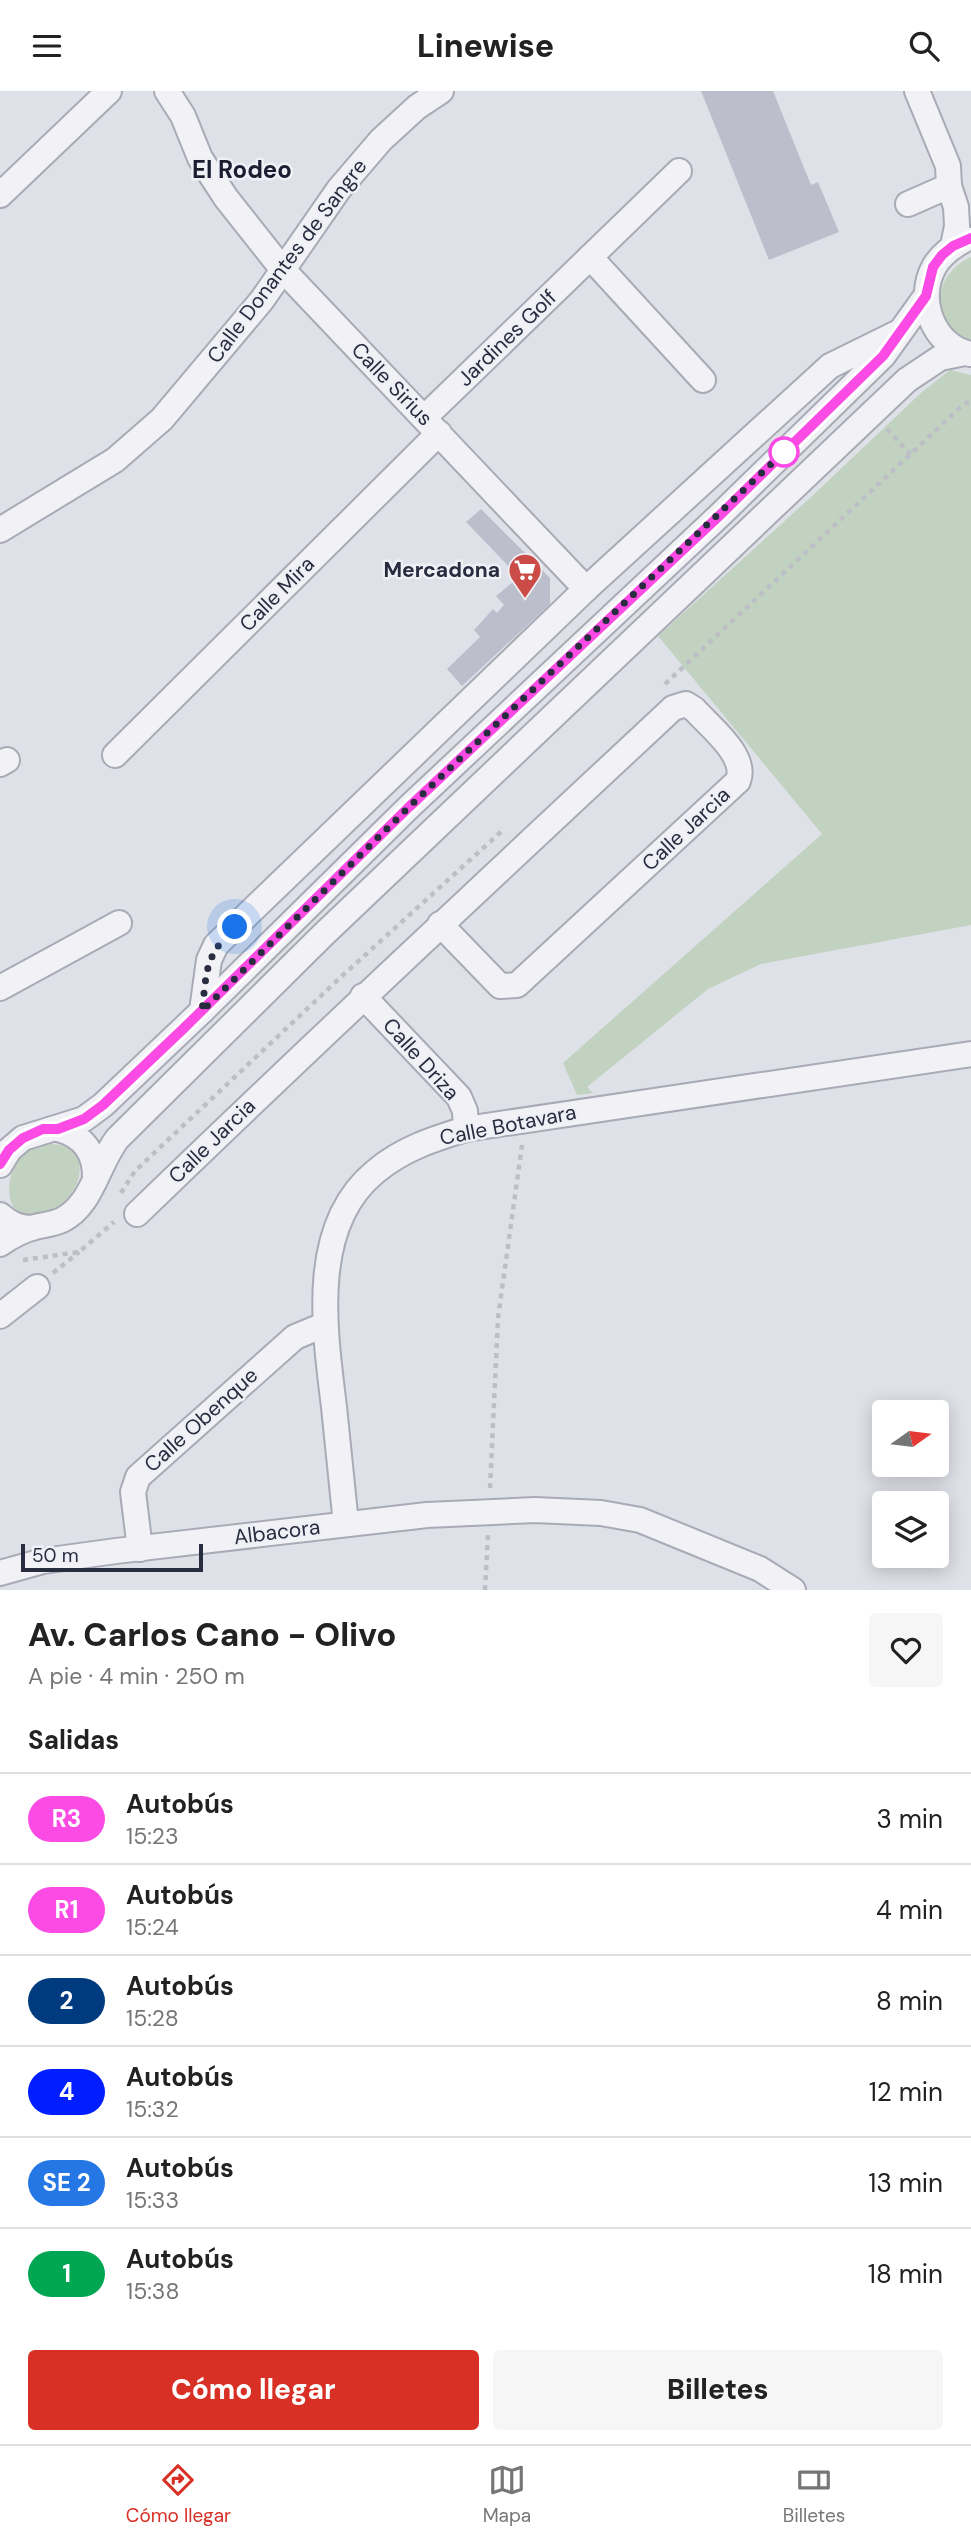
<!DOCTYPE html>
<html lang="es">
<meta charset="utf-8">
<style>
body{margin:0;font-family:"DM Sans",sans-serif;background:#f6f6f6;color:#222;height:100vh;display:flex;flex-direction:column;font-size:26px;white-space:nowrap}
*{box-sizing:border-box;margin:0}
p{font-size:23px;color:#767676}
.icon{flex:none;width:38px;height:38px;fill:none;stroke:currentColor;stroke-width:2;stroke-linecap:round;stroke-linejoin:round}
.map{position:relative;height:1499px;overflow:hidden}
.panel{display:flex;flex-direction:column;background:#fff;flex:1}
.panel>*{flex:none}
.badge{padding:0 14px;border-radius:23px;font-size:24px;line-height:46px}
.needle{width:46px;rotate:76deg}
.buttons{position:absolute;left:872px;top:1309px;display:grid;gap:14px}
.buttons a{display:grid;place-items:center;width:77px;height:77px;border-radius:7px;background:#fff;box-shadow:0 4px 18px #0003;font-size:35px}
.scale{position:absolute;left:21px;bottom:18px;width:182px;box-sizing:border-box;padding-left:7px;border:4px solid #282c3f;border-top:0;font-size:19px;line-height:24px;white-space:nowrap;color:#282c3f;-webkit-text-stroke:5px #eff0f6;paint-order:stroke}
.you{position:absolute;width:35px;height:35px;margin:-18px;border:5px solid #fff;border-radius:50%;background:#1a73e8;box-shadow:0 0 0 10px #1a73e833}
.map>.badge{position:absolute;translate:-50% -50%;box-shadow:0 0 0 4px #fff}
h2{padding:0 28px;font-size:26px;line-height:63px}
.round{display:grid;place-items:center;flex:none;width:74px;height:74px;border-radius:7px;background:#f6f6f6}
.summary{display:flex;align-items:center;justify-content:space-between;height:119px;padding:0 28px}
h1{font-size:33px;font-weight:800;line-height:52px}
.action{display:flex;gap:14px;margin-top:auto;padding:14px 28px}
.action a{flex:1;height:80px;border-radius:7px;background:#d93025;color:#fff;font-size:28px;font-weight:800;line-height:80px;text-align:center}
.action a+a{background:#f6f6f6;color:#222}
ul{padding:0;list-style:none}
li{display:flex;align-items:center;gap:21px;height:91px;padding:0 28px;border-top:2px solid #e0e0e0}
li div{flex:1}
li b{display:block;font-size:26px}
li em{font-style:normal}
li .badge{min-width:77px;font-weight:700;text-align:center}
header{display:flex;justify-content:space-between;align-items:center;height:91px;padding:0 28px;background:#fff;font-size:32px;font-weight:800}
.dock{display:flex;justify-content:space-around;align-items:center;height:98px;border-top:2px solid #e0e0e0;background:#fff;font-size:19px;color:#767676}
.dock a{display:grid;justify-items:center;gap:4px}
.dock .on{color:#d93025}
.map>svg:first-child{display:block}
.green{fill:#c1d2c0}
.building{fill:#bcbfcb}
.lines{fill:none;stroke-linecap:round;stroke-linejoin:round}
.minor-casing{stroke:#a8abb5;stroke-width:28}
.path{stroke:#bdbfc6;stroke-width:4.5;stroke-dasharray:5 5;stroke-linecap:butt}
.minor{stroke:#f2f2f6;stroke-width:24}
.line-casing{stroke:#fff;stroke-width:16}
.line{stroke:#fb4be4;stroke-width:10}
.walk{stroke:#282c3f;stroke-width:7;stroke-dasharray:0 12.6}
.stop-dot{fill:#fff;stroke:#fb4be4;stroke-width:3.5}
.labels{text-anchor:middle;stroke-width:5;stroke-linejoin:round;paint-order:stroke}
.street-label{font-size:21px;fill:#282c3f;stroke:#eff0f6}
.poi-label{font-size:21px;font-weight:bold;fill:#282c3f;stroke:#eff0f6;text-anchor:end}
.quarter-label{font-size:24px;font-weight:bold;fill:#1b1e30;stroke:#eff0f6}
</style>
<header><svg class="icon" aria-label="menu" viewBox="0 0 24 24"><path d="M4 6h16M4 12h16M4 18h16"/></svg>Linewise<svg class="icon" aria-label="search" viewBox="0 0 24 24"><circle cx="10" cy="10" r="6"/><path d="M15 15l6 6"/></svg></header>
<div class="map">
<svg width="971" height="1499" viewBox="0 0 971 1499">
<rect width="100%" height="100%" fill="#dfe1e8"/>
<g class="green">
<path d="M971,166v86c-5,-2 -11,-4 -15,-8 -30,-23 -16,-65 15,-78z"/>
<path d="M950,279l21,5v550l-210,39 -53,25 -121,98 6,6 -16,2 -14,-32 259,-229 -164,-198 153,-139 111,-105z"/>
<path d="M48,1053c57,-1 29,75 -19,72 -29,-2 -23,-53 -1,-66 6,-4 14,-5 20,-6z"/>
</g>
<g class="building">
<path d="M701,0h72l38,94 7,-3 21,50 -70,28z"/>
<path d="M481,418l69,69v26l-88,82 -15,-17 33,-32 -6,-7 19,-21 4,4 7,-8 -8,-9 23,-19 -53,-55z"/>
</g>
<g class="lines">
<defs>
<g id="minor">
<path d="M167,0l16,25 17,42 26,40 57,72 303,319"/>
<path d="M917,0l31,75 1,20 7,21 1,19 -4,20"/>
<path d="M0,104l109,-104"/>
<path d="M908,113l41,-18"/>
<path d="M966,148c-13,7 -25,15 -32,28 -18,33 -1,78 36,87"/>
<path d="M590,166l113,123"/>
<path d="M424,327l255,-247"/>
<path d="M0,439l115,-70 47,-41 100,-119 77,-111 42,-49 36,-33 24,-16"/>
<path d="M115,664l324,-322"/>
<path d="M0,673l7,-4"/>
<path d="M0,897l119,-65"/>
<path d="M363,905l96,101 6,14 1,18"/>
<path d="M202,920l7,-51 7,-15 370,-356 244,-223 69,-34"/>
<path d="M58,1038c26,7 38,24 37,51"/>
<path d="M0,1074l9,-15 14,-12 61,-19 19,-14 99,-94 207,-204 311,-292 163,-159 43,-60"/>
<path d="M137,1123c177,-171 356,-338 536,-506l13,-4 8,5c16,18 54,47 44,72l-221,204 -17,1 -60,-62"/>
<path d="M0,1124c10,9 18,12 31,13"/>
<path d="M0,1153c10,-7 23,-14 35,-17 9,-2 19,-3 27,-7 30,-15 35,-54 55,-81l207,-205 583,-554 33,-22 25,-5"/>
<path d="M0,1225l37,-29"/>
<path d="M346,1433c-4,-39 -8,-78 -12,-117 -9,-75 -26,-180 41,-235 27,-23 58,-33 91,-43l505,-75"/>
<path d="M140,1458l-7,-57 5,-15 157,-140 29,-12"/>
<path d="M0,1482l43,-12 73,-10 311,-36 108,-5 66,3 39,7 120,49 33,21"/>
</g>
</defs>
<use href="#minor" class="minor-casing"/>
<g class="path">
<path d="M887,338l24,26"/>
<path d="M665,593l299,-280 7,-3"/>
<path d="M121,1102l14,-22 207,-195 160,-145"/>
<path d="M23,1169l56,-8 35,-30"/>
<path d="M53,1182l26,-21"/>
<path d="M490,1397l8,-170 24,-173"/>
<path d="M485,1499l3,-55"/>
</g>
<use href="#minor" class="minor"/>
</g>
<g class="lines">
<defs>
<path id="line" d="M0,1073l9,-14 14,-12 20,-9h15l26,-10 19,-14 79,-75 227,-223 311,-292 163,-159 43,-60 7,-29 9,-12 11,-9 18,-8"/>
</defs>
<use href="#line" class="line-casing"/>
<use href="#line" class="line"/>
<path class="walk" d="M235,836c-31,30 -28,44 -33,84l207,-204 379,-359 -4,4"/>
</g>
<defs>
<symbol id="supermarket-pin" viewBox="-11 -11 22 30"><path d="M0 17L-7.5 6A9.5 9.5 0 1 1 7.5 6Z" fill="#cb4c46" stroke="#eff0f6"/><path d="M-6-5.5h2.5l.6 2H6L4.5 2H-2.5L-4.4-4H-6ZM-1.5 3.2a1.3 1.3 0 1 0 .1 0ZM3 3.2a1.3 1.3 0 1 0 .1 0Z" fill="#fff"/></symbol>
</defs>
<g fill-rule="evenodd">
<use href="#supermarket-pin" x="506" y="460" width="38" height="52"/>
</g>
<circle class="stop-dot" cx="784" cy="361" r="14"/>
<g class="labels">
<g class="street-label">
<text transform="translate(287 170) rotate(-53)" y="7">Calle Donantes de Sangre</text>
<text transform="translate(507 247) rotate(-44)" y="7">Jardines Golf</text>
<text transform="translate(392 293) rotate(46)" y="7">Calle Sirius</text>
<text transform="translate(277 503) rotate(-45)" y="7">Calle Mira</text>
<text transform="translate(686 738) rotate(-43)" y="7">Calle Jarcia</text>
<text transform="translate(421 968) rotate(48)" y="7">Calle Driza</text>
<text transform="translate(508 1034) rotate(-11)" y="7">Calle Botavara</text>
<text transform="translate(212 1050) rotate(-44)" y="7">Calle Jarcia</text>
<text transform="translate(201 1329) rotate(-42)" y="7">Calle Obenque</text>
<text transform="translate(277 1441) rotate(-7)" y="7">Albacora</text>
</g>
<g class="poi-label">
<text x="500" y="486">Mercadona</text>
</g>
<g class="quarter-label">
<text x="242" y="87">El Rodeo</text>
</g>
</g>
</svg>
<div class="buttons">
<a><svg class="needle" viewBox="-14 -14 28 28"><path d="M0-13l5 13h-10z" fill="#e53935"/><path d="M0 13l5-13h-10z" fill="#767676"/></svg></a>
<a><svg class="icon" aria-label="layers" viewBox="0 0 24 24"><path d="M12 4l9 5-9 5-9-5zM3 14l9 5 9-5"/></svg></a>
</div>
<div class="scale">50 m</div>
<div class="you" style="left:235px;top:836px"></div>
</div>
<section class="panel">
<div class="summary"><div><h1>Av. Carlos Cano - Olivo</h1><p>A pie · 4 min · 250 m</p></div><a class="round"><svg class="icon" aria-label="heart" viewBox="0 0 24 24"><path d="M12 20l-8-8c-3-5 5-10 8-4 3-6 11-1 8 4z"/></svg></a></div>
<h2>Salidas</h2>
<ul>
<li><span class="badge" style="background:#fb4be4;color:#fff">R3</span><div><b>Autobús</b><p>15:23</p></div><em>3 min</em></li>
<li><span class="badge" style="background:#fb4be4;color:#fff">R1</span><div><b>Autobús</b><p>15:24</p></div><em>4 min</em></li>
<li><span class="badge" style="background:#003b80;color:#fff">2</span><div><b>Autobús</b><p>15:28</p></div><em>8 min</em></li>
<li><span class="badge" style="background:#001eff;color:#fff">4</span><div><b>Autobús</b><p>15:32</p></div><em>12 min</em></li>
<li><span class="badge" style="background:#2477e4;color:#fff">SE 2</span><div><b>Autobús</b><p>15:33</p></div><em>13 min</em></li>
<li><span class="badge" style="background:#00a651;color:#fff">1</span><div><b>Autobús</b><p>15:38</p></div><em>18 min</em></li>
</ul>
<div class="action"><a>Cómo llegar</a><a>Billetes</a></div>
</section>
<nav class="dock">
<a class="on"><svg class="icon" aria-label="directions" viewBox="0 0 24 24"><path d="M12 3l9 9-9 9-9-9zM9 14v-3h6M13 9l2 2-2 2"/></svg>Cómo llegar</a>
<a><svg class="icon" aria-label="map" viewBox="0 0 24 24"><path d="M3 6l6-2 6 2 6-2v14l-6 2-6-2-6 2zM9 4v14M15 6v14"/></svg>Mapa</a>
<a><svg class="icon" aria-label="tickets" viewBox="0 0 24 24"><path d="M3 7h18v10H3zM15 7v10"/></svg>Billetes</a>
</nav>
